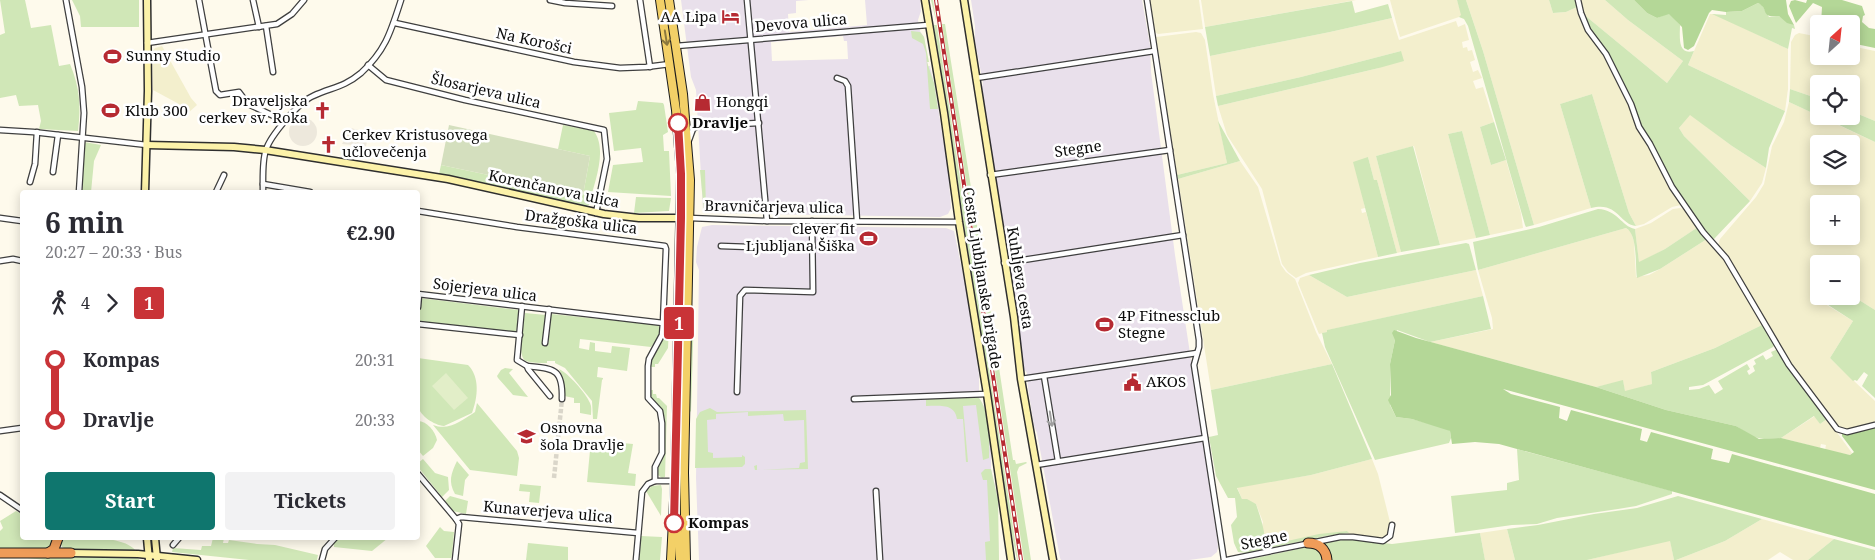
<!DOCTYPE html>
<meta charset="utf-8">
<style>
body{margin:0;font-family:"Noto Serif",serif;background:#f2f2f3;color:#2b2b33;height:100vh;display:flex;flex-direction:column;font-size:19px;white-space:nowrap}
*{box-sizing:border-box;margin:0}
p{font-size:16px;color:#7c7c81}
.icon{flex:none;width:28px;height:28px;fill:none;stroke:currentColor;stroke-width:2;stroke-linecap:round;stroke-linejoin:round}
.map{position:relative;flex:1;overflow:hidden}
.side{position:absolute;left:20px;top:190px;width:400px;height:350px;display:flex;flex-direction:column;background:#fff;border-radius:5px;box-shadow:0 2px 12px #0003}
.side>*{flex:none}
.badge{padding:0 10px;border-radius:4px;font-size:18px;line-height:32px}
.needle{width:32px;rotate:27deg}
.fabs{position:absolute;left:1810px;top:15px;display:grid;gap:10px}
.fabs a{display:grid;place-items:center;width:50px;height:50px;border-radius:5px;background:#fff;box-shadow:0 2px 12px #0003;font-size:25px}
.map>.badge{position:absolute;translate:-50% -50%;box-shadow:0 0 0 2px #fff}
.legs{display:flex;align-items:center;gap:8px;height:55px;padding:0 25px;font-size:16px}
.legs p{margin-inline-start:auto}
.head{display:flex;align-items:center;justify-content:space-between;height:85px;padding:0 25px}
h1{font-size:28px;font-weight:700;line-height:38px}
.primary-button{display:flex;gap:10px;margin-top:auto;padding:10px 25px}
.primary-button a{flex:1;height:58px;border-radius:5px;background:#0f766e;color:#fff;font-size:20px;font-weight:700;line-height:58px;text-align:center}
.primary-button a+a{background:#f2f2f3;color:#2b2b33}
ul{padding:0 25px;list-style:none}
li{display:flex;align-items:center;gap:18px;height:60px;font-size:19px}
li i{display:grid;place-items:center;width:8px;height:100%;margin:0 6px;background:currentColor}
li i::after{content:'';width:12px;height:12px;margin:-6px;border:4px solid;border-radius:50%;background:#fff}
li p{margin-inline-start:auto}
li:first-child i{background:linear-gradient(#0000 50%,currentColor 0)}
li:last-child i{background:linear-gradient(currentColor 50%,#0000 0)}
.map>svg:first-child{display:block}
.industrial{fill:#e9e0eb;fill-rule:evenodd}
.farmland{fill:#f3efcd;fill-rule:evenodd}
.green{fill:#d0e7b7}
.forest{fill:#b4d797}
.cemetery{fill:#d4dfbe}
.pitch{fill:#e2eec8}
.plaza{fill:#ede8dc}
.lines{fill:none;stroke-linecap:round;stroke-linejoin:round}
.street-tunnel{stroke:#dad6ca;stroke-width:4.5;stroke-dasharray:4.5 2;stroke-linecap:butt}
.street-casing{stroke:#3f3f3f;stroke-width:7}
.secondary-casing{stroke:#2e2e2e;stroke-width:9}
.primary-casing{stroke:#1d1d1d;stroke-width:10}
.highway-casing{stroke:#1d1d1d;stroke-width:11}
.street{stroke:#fff;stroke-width:4.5}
.secondary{stroke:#fcf2a9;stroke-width:6}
.primary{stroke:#f3d067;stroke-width:8}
.highway{stroke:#ef9c59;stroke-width:9}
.rail-casing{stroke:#b62a32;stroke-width:4}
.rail{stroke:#fff;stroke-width:2;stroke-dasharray:5.5;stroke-linecap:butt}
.oneway{stroke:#8b783e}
.oneway2{stroke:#9e9e9e}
.line-1-casing{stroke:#fff;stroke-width:11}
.line-1{stroke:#c93337;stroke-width:8}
.stop-1-dot{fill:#fff;stroke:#c93337;stroke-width:2.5}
.labels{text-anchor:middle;stroke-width:5;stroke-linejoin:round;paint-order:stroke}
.poi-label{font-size:15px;fill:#0c0c0c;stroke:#fff;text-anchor:start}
.street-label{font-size:15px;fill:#0c0c0c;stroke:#fff}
.stop-label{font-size:15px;font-weight:bold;fill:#0c0c0c;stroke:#fff;text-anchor:start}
</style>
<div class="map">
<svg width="1875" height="560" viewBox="0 0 1875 560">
<rect width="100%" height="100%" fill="#fefaec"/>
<g class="industrial">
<path d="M681,0h128l-13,1v12l-8,1 1,18 78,-7 -2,-25h55l1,11 -3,9 2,11 4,6 4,29h2l4,17 14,86 3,39 -3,6 -8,3 -235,-4 -2,-3 -7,-120 -5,-13zM843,36l1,5h3l1,18 -76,2 -1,-19z"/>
<path d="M971,0h171l8,45 1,27 24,183 41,269 2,23 -1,5 -6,5 -22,3h-128l-1,-2 -23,-125 -3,-7 -6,-38 -1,-15 -3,-4 -14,-95 1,-4 -4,-17 -25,-166 1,-4 -8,-42v-15z"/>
<path d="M712,225l234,3 8,3 12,58 13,86v23l5,8 7,44v19l5,21 3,70h-300l-3,-82 3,-208 -3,-8 1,-15 5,-20z"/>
</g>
<g class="farmland">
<path d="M1150,0h49l4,29 -45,5 -3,-2z"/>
<path d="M1201,0h155l-151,27z"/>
<path d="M1390,0h67l5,16 -62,21z"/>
<path d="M1466,0h83l4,13 13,-1 11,-5 25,42 79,156 -9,2 -28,17 -8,2 -7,-13 -37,-119 -32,10 31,104 -57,17 -51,-174z"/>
<path d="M1579,0h26l23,20 55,41 -16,22 -85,-70z"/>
<path d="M1710,14h4l74,35v40l-3,22 -97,-46z"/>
<path d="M1392,18l7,22 57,-19 2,6 7,-3 4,16 -7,2 1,6 4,-1 1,4 4,-1 3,10 -5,2 3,10 5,-2 4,8 -9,3 3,8 7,-2 11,35 -14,5 11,38 15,-5 15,53 2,15 -33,7 -28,-104 -14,3 28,104 -36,7 -26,-99 -38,10 25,96 -4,1 -20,-73h-3l-6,-23 -6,37 3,14 -4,1 1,4 4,-1 12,45 -72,16 -10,5 -8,-6 -6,-8 -20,-75 -35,-54 -9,-29 161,-38 22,-17 -100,26 -85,19 -6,-40 120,-24z"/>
<path d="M1196,32l5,1 4,7 8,54 14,69 -50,12 -21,-138z"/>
<path d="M1799,33l20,4v19h32v-10l24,5v70l-24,-10v-27h-32v15l-29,-10 1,-47 4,-7z"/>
<path d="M162,46l29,52 6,7 -9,8 -9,-9 -26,-14 -1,-38 3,-4z"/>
<path d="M1789,102l86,40v168l-24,-15v-31h-32v32h6l-3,6 31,19 -23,37 45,43v22l-25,6 -5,1 -8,-3 -46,-63 -61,-104 -12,-15 2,-6 36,-42 8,-13 8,-38 12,-24zM1819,144h32v32h-32zM1819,204h32v32h-32z"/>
<path d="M1690,114l42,32 34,22 -4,15 -12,18 -66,-65 -5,-8z"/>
<path d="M1240,161l18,26 23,78 5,7 9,7 21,53 16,32 -121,26 -33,-211z"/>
<path d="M1680,208l5,2 13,17 -33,22 -26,14 -4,-34 16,-6 22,-14z"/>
<path d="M1626,228l5,4 3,10 2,35 13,-2 11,-6 47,-30 17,18 40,67 -49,24 -64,24 1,12 -27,8 -2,-11 -27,6 -166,-45 63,-13 -1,-11 -14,-48z"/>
<path d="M1476,270l7,26 -155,34 -1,2 -8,2 -21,-51 2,-5 9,-3 38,22z"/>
<path d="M1815,416l5,8 7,-5 25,34 -2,2 -25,-5 1,-5 -5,-1 -1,4 -39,-10z"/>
<path d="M1372,459l6,15 12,48v7l-2,6 -8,3 -32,-4 -1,-3 -89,16 5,-25 -7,-18 -14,-5 -5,-12 74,-12z"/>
<path d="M1762,519l72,20 -26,21h-15l-13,-8 -12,8h-92l49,-19z"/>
<path d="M1507,529l8,31h-30l-5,-27z"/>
<path d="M1670,540l4,20h-87z"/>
</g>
<g class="green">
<path d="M0,0h25l6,28 20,-3 8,41 11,-2c10,24 11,42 8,67l-39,-2 2,-8 -3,-16 -19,1 -3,-11 -16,3v-63l5,-2z"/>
<path d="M72,0h67v27h-58l-1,-11z"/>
<path d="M931,0h2l85,560h-1l-10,-50 -72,-477 -1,-8h3z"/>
<path d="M1457,0h9l17,51 51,174 -8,2 -1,-2 -57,-199 -4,-7 -5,-2 2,-2z"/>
<path d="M1549,0h27l1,7 -11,5 -13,1z"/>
<path d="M1605,0h29l13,13 10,5 12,-5 11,12c0,11 -3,31 14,26l-6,14 97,46 -16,37 -3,20 -34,-22 -42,-31 -11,13 5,8 66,65 -36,38 -4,-1 -29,-39 -42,-76 -14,-36 -17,-33 -18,-24 -8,-17 85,70 16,-22 -55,-41z"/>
<path d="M1352,1l3,12 33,-9 4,14 -62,14 -120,24 -5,-29z"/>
<path d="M1758,3l4,2 7,12 10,-1 15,9 1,4 -3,-1 -4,21 -76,-35 14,1v-3l16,-1z"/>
<path d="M942,24h3l39,245h3l-2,6 28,185h2l1,4 10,-2 1,1 -8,4 -2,5 14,88h-7z"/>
<path d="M911,31l9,1 4,5 5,25h-2l7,21 4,26h-8l-4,-56 -3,-9 -11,-6z"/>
<path d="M1401,51l3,10 -25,7 -161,38 -2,-10 85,-19z"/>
<path d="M1790,89l29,10v17l-30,-14z"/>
<path d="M1592,94l37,119 7,13c-17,-2 -18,-25 -45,-18l-31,-104z"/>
<path d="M638,101l25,2 1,2 4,27 -5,3 1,16h5l2,45 -63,-4 5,-27 30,-3 -2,-14 -27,3 -5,-38 27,-3z"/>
<path d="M1851,111l24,10v21l-55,-26h31z"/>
<path d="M1218,121l22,40 -62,18 -1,-4 50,-12z"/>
<path d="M1494,122l12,38 -15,5 -11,-38z"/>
<path d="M563,125l31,6c14,20 0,52 -5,74l-3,1 -147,-32 2,-9 142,30 7,-39 -32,-7z"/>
<path d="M1462,131l28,104 -14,3 -28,-104z"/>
<path d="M84,142l17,3 -7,16 -3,31h-10z"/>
<path d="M1413,146l27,99 -39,7 -25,-96z"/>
<path d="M1368,157l6,23h3l20,73 -19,4 -25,-95z"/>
<path d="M700,170h5l1,39h50l1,-6h4l-1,7 -5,4 -51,-2z"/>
<path d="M636,197l35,1 -2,13 -35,2z"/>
<path d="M1598,209c20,1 23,17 37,20l4,33 26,-13 33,-22 9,12 -47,30 -23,9c-2,-12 1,-44 -11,-50l-148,42 -5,-28 66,-15z"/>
<path d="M684,238l-1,297 -2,-1 -3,-41z"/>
<path d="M1466,243l3,1 7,26 -129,27 -38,-22 51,-12z"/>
<path d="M1851,295l24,15v88l-13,-12 6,-11 -4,-3 -7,9 -2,-1 -2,1 -23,-23 23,-37 -31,-20 3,-5z"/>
<path d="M1483,296l8,33 -61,13 -33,-12 -7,34v41l6,12 16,2 33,9 5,3 1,7 -2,5 -74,17 -50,-113 -3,-14 5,-1v-2z"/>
<path d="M420,298l99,12 -3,23 -98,-12z"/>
<path d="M692,311l2,1 -3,100 -2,-2z"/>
<path d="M525,313l21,2 -2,31h4l3,-32 109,11v10l-9,12 -71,-8 -1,9 10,2 1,-8 5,1v8l16,2 1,-7 18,2 -3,23 -29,-4 -1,10 6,1v1l-1,1 -5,39h-4l-1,-18 -27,-33 -10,-5v-2h-8v2c-7,0 -15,0 -21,-2 -10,-5 -2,-38 -1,-48z"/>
<path d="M1764,324l11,21 -2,2 -70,38 -14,2v3l10,-1 10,-4 6,9 8,-5 -5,-8 29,-17 3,5 -3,2 2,4 6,-4 -2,-5 3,-2 -2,-4 9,-5 3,5 7,-4 -2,-4 7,-3 49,70 -7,5 -6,-8 -33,22 -17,1 -11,-2 -17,-11 -70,-16 -70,-23 27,-7 2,11 27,-7 -1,-12 64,-24z"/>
<path d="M666,328h3l-1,20 -10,16h-3v3h-5c2,-15 14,-25 16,-39z"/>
<path d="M418,358l50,7c12,12 10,32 4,48l-28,13c-10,-1 -24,-10 -26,-20 -3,-11 0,-35 0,-48z"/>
<path d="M1332,364l40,95 -61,16 -74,13 5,11h5l9,5c4,12 8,23 9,36l-5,7 59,-13 28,-3 2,2 -23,3 -79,17 -9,-1 -4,-9 -3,-18 6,-8 -2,-19h-7l-12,-22 -7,-39 9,-2 -7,-45z"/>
<path d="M505,368l8,1 -4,4 19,24 -15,-2 -15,-17 -1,-2 4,-6z"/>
<path d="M559,369c9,4 27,24 31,34 2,4 1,8 1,12l-11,-2v-10h-6v-5l-10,-2 -1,-18z"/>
<path d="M649,390h4v4h3l1,4h2l8,8 -2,71 -3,1 -4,-3c-2,-8 3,-11 5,-18 3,-7 2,-28 2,-36 -1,-15 -15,-18 -16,-31z"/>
<path d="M976,397l3,1c10,12 11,45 10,60l-6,2 -7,-55 -13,1 5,56h-2l-3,-43h-6c-2,-16 -19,-13 -31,-13v-7z"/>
<path d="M477,403l40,48 2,7 -2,18 -47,-6 -37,-45c16,6 28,-4 42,-13z"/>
<path d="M710,408l7,4 89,-2 2,59 -53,1 -1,-4 3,-1v5l42,-2 1,-5 5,-1 -1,-42 -20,1 -1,-7 -35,2v-4l-32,2v5l-9,1 1,32 5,1v5l29,-1v-2l3,2v7l-3,3 -47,1 1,-49 4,-7z"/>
<path d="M418,421c9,0 17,10 19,19l-4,8 -10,8 -5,-6z"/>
<path d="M591,440l42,4 -5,29 8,1 -1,12 -48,-4z"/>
<path d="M1517,449l155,42v3l-36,12 -18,3 -61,9 -20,6 -25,1 -57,8 -4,-37 56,-6v-7l12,-3z"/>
<path d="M423,459l12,14 13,4 1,13 -7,7 -24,-30v-4z"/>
<path d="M457,461l12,14 -4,5 -2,16 -8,-2c-7,-13 -4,-20 2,-33z"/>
<path d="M985,469h6l7,31 1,60h-13l-1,-18 5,-1 -3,-61h-4l-2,-7z"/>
<path d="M520,484l21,2 -2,17 -10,-1 1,-10 -11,-1z"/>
<path d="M661,485l1,4 -1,27 -15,-25 6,-5z"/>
<path d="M450,496l18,5 -2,13 -13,-3 -8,-10z"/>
<path d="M1678,496l84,23 -37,22 -49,19h-2l-4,-19 -83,19h-72l-8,-31 31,-4 56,-11 43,-6z"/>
<path d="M16,511l6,3v24h33l-7,13 -48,-1v-19l3,-3 -3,-7z"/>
<path d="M440,527l4,4 10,1 -2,23 -1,3h-16l-9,-12z"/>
<path d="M1480,533l5,27h-154l-8,-18 30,-3 39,5z"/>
<path d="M641,536l21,1 -2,23h-21z"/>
<path d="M59,538c18,0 64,-3 76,12h-67l-6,-3z"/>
<path d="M213,538h11l-1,5h5l1,-3 28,4 18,1 43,10 -1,5h-68l-77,-8 1,-4 28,2 1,-4h9z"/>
<path d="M340,538h48l-16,13 -38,-4v-5z"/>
<path d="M1834,539l41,11v10h-67z"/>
<path d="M528,543l40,4v13h-42z"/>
<path d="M1307,547c8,0 12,4 16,10v3h-76z"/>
<path d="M17,556l119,1 4,3h-94l-28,-3z"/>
</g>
<g class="forest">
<path d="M1634,0h152l2,14 6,11 -7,-2 -8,-7c-20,2 -9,-7 -21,-13l-16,8 -16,1 -14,-2 -3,3 -15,33 -6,4 -4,-2 -2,-21 -13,-13 -12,4 -10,-5z"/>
<path d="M1795,0l11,3 1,-3h35l20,6 3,9 -2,1 -1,6 7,6 6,1v19l-24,-5v-19h-30l1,-17 -9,-4 -17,20 -7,-17 2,-5z"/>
<path d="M1394,330l22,8 180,49 70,23 70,16 23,13 22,-1 69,17 4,-3 -12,-16v-3h8l25,-7v64l-372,-101 8,5 49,13 -1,11 8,3 4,-11 71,19 -2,11 7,2 4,-10 62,17 -2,10 18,4 3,-9 143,40v53l-376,-103 -24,-2 -23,2 -2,-13 -38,-12 -16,-2 -8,-17 3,-5 -1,-31 5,-24 -3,-7z"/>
</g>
<path class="cemetery" d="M449,125l141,31 -7,39 -142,-30z"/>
<path class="pitch" d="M446,373l22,25 -14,12 -22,-24z"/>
<g class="plaza">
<circle cx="303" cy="132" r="14"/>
<path d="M351,128l18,5 -3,13 -24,-2z"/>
</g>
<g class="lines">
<path class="street-tunnel" d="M554,478l8,-79"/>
<defs>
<g id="street">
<path d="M66,0l16,87 2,26 -5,79"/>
<path d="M199,0l17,91 4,4 19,-3 9,12 30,14"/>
<path d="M253,0l6,27"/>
<path d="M550,0l15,3 47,3"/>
<path d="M640,0l10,67"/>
<path d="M747,0l20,221"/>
<path d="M1147,0l52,340v7l-5,18 30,195"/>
<path d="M1578,0l3,13 7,17 18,24 25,50 8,23 11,17 22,43 31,45 23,26 63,107 48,64 10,3 28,-7"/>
<path d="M395,23l179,39 46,6 26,-1 24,-3"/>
<path d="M266,26l7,46"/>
<path d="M147,43l130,-19 15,-10 12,-14"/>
<path d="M676,46l252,-21"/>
<path d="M368,65l18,15 79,20 139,30 3,29 -11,54"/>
<path d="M837,78l8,3 3,5 9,135"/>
<path d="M976,78l178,-27"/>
<path d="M0,130l33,2 114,13"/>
<path d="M689,140l4,-11 5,-3 61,-3"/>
<path d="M53,172l5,-37"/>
<path d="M990,175l180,-25"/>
<path d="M30,182l5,-18 2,-32"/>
<path d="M263,184l47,8"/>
<path d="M216,192l8,-17"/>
<path d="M263,192c0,-11 -1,-32 3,-42 4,-14 33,-48 47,-54 19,-9 30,-8 48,-23 25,-23 30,-42 40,-73"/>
<path d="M418,211l99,16 148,19 1,3 -3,74"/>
<path d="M0,218l22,3"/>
<path d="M690,218l77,3 192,1"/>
<path d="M721,246l92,3"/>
<path d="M0,261l13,-2 9,2"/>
<path d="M1004,263l179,-28"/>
<path d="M418,294l245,29 -1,12 -13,24 -1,7v32l12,13 2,12v30l-7,14v14h20"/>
<path d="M522,306l-5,54 10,6 1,3 22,27"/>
<path d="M418,307l1,-12"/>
<path d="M418,324l102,11"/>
<path d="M545,343l4,-34"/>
<path d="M527,366c27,3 36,2 35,33"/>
<path d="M1044,376l14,85"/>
<path d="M1021,379l176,-26"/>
<path d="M737,392l3,-96 5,-6 68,2 -1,-71"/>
<path d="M854,399l133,-5"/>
<path d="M0,431l22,-3"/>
<path d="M1036,465l169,-27"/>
<path d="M418,474l38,45"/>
<path d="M876,491l4,69"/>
<path d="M0,495l22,15"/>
<path d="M173,545l6,-7"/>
<path d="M322,560l3,-11 10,-11"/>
<path d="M455,560l4,-36 -3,-5 5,-2 177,16"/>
<path d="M636,560l6,-68 6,-8 7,-3"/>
<path d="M1227,560l113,-23h13l30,4 7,-5 2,-11"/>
</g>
<g id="secondary">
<path d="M925,0l19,113 15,109 28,172 24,166"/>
<path d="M964,0l50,317 7,62 32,181"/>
<path d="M147,145l87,2 31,3 183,29 156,35 35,4h51"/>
<path d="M145,192l3,-101 -1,-91"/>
<path d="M147,538l2,22"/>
<path d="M155,538l2,21"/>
<path d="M71,553l67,1 59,6"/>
</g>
<g id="primary">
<path d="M660,0l16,110 5,64 -6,307 -4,79"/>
<path d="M669,0l14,94 7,86 -6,293 2,87"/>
<path d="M677,519l3,41"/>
</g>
<g id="highway">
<path d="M1308,543c11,0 18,6 19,17"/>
<path d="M0,553h71"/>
<path d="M48,553l6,-4 4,-11"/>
</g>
</defs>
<use href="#street" class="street-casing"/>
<use href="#secondary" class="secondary-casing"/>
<use href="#primary" class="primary-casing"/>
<use href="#highway" class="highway-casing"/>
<use href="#street" class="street"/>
<use href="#secondary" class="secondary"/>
<use href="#primary" class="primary"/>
<use href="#highway" class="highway"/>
<defs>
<path id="rail" d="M936,0l85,560"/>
</defs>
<use href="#rail" class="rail-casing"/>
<use href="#rail" class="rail"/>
</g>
<defs><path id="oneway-shaft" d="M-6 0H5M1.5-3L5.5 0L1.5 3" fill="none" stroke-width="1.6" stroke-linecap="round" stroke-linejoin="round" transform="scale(1.25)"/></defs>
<use class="oneway" href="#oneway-shaft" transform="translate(666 38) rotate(81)"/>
<use class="oneway2" href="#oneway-shaft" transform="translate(1051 419) rotate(81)"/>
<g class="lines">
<defs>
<path id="line-1" d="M674,523l7,-305v-44l-3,-51"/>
</defs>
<use href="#line-1" class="line-1-casing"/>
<use href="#line-1" class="line-1"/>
</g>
<defs>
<symbol id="hotel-bare" viewBox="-9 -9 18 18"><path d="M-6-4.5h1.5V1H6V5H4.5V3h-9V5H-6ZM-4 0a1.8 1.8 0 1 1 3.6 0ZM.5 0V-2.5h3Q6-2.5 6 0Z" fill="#b62a32" stroke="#fff" stroke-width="2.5" paint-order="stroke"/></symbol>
<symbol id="stadium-bare" viewBox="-9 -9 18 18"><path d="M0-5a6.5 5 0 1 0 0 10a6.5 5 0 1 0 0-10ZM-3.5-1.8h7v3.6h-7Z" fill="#b62a32" stroke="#fff" stroke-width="2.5" paint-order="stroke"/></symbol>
<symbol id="shop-bare" viewBox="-9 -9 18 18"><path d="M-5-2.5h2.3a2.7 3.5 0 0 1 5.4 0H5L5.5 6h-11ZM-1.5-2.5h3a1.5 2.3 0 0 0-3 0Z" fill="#b62a32" stroke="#fff" stroke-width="2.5" paint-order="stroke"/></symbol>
<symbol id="church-bare" viewBox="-9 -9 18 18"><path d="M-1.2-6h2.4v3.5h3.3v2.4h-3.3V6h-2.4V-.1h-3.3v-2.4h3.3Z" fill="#b62a32" stroke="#fff" stroke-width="2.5" paint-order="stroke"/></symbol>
<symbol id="civic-bare" viewBox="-9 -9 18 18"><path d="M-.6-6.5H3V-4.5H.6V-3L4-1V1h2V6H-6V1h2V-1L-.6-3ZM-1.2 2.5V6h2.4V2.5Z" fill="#b62a32" stroke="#fff" stroke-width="2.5" paint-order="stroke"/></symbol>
<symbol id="school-bare" viewBox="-9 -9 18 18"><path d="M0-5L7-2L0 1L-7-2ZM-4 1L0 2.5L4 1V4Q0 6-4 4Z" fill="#b62a32" stroke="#fff" stroke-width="2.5" paint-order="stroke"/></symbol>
</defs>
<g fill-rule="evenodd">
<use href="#hotel-bare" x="718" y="4" width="25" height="25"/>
<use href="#stadium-bare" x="100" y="44" width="25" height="25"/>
<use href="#shop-bare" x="690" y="90" width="25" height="25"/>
<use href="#church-bare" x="310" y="98" width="25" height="25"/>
<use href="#stadium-bare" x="98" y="98" width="25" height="25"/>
<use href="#church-bare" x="316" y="132" width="25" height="25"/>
<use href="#stadium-bare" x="856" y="226" width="25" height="25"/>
<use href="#stadium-bare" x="1092" y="312" width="25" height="25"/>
<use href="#civic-bare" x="1120" y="370" width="25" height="25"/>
<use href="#school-bare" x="514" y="424" width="25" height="25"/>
</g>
<g class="stop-1-dot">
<circle cx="678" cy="123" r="9"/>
<circle cx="674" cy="523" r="9"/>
</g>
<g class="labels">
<g class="poi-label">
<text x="717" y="22" text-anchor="end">AA Lipa</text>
<text x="126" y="61">Sunny Studio</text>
<text x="308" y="106" text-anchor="end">Draveljska<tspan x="308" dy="17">cerkev sv. Roka</tspan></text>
<text x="716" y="107">Hongqi</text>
<text x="125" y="116">Klub 300</text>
<text x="342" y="140">Cerkev Kristusovega<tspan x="342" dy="17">učlovečenja</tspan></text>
<text x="855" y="234" text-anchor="end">clever fit<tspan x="855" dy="17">Ljubljana Šiška</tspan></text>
<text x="1118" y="321">4P Fitnessclub<tspan x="1118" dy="17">Stegne</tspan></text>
<text x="1146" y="387">AKOS</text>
<text x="540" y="433">Osnovna<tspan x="540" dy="17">šola Dravlje</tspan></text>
</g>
<g class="street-label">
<text transform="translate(801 23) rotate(-5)" y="5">Devova ulica</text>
<text transform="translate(534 41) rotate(12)" y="5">Na Korošci</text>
<text transform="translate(486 91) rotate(13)" y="5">Šlosarjeva ulica</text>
<text transform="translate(1078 149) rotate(-8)" y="5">Stegne</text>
<text transform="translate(554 189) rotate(12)" y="5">Korenčanova ulica</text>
<text transform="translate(774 207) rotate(1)" y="5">Bravničarjeva ulica</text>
<text transform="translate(581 222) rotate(7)" y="5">Dražgoška ulica</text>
<text transform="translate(982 278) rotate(81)" y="5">Cesta Ljubljanske brigade</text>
<text transform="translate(1020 278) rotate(81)" y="5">Kuhljeva cesta</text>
<text transform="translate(485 290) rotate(7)" y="5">Sojerjeva ulica</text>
<text transform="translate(548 512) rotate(5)" y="5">Kunaverjeva ulica</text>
<text transform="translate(1264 540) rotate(-12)" y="5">Stegne</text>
</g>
<g class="stop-label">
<text x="692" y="128">Dravlje</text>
<text x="688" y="528">Kompas</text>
</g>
</g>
</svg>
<div class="fabs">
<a><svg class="needle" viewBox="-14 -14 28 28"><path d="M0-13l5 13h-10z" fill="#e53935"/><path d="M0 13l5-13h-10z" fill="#7c7c81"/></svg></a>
<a><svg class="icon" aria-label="locate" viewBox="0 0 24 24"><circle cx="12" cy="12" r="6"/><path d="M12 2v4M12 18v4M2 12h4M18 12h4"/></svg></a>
<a><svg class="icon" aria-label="layers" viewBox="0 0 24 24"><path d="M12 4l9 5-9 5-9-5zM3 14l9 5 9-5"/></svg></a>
<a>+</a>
<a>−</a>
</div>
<b class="badge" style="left:679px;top:323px;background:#c93337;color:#fff">1</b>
<section class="side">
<div class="head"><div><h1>6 min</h1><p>20:27 – 20:33 · Bus</p></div><b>€2.90</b></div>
<div class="legs"><svg class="icon" aria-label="walk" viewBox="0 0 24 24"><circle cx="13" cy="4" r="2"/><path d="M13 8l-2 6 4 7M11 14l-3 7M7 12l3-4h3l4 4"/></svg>4<svg class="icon" aria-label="forward" viewBox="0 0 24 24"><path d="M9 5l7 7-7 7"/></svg><b class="badge" style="background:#c93337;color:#fff">1</b></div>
<ul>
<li><i style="color:#c93337"></i><b>Kompas</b><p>20:31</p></li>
<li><i style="color:#c93337"></i><b>Dravlje</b><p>20:33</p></li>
</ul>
<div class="primary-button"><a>Start</a><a>Tickets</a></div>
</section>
</div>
